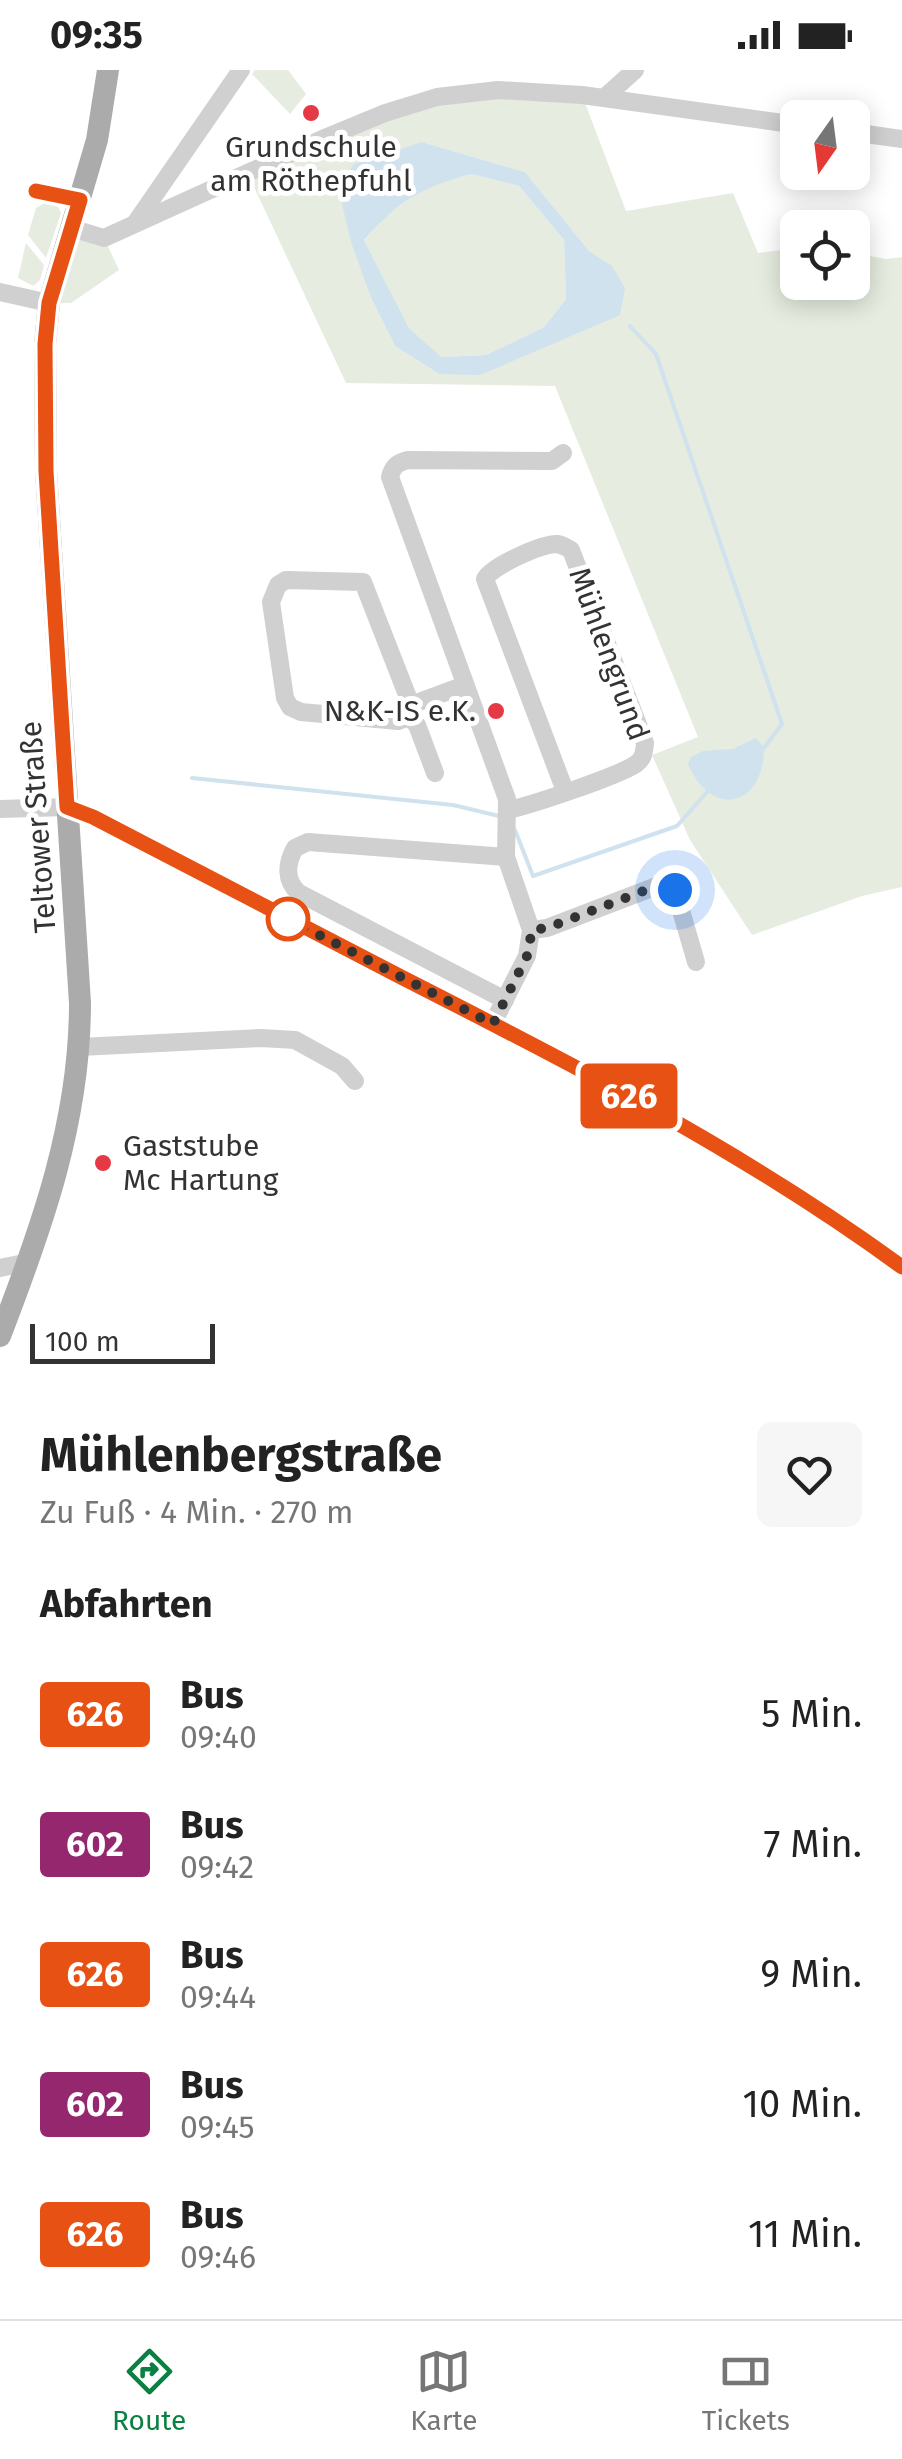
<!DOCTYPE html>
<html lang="de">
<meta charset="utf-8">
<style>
body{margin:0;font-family:"Fira Sans",sans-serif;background:#f6f6f6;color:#222;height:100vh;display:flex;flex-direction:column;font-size:38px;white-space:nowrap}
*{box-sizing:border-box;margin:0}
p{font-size:32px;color:#767676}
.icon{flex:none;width:55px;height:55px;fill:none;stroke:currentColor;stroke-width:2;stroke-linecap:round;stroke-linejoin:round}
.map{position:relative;height:1319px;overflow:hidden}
.details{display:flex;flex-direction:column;background:#fff;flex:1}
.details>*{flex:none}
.badge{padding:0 20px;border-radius:8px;font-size:35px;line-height:65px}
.needle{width:65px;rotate:194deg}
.controls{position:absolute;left:780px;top:30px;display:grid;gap:20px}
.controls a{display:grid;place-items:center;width:90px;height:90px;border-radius:15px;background:#fff;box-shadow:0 5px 25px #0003;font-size:50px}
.scale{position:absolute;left:30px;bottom:25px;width:185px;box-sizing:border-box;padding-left:10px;border:5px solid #333;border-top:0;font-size:28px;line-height:35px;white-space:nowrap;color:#333;-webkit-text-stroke:8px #fff;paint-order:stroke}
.you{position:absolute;width:50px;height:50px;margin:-25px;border:8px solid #fff;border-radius:50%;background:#1a73e8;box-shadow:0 0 0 15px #1a73e833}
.map>.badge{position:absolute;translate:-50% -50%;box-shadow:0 0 0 5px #fff}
h2{padding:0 40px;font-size:38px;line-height:90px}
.round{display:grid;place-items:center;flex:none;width:105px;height:105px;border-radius:15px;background:#f6f6f6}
.summary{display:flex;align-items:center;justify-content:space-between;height:170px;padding:0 40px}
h1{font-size:48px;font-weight:700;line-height:75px}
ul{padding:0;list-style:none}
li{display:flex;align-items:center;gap:30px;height:130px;padding:0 40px}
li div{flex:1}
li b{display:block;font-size:38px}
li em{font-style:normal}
li .badge{min-width:110px;font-weight:700;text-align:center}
.status{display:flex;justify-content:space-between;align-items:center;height:70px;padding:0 50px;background:#fff;direction:ltr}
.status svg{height:28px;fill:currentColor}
.tab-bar{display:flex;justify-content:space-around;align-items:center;height:140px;border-top:2px solid #e0e0e0;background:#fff;font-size:28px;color:#767676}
.tab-bar a{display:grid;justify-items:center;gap:5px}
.tab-bar .selected{color:#0b8043}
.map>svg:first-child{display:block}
.green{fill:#e6ecdf;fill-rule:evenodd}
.water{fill:#cfe2ee;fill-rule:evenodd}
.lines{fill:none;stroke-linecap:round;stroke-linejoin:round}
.stream{stroke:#cfe2ee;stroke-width:4}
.minor{stroke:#d0d0d0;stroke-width:18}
.major{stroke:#ababab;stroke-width:22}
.line-casing{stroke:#fff;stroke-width:22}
.line{stroke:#e75113;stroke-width:15}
.walk{stroke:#333;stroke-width:10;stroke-dasharray:0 18}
.poi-dot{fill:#e63946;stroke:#fff;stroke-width:4}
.stop-dot{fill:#fff;stroke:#e75113;stroke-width:5}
.labels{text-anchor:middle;stroke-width:10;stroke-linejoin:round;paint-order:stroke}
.poi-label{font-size:30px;fill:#333;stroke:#fff}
.street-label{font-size:30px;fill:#333;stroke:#fff}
</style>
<div class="status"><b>09:35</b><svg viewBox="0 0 49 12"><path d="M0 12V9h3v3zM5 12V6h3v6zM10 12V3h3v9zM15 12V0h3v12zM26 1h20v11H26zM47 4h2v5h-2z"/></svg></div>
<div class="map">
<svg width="902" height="1319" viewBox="0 0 902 1319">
<rect width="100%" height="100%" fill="#fff"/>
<g class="green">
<path d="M255,0h33l18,24 -16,20 -38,-40z"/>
<path d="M582,25l44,116 107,-18 25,60 39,-5 1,34h54l1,-29 33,6 16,-2v630l-40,9 -110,39 -62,-95 -38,-85 46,-18 -143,-351 -209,-3 -99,-211 190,-75zM422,72l103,30 65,80 29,63 -180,59 -44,-28 -23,-46 -34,-113z"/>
<path d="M471,104l48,12 45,54 2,59 -22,28 -58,28 -46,2 -31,-29 -45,-88 21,-23 41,-31z"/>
<path d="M48,131l9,3 4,9 -15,45 -18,-23 8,-27z"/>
<path d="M71,158l33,10 15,32 -48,33h-22z"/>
<path d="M26,173l18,22 -4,15 -7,6 -15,-8z"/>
</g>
<g class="water">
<path d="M422,72l103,30 65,80 22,14 13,22 -5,27 -140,60 -41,-1 -44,-28 -23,-46 -21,-58 -13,-55 16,-23zM471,104l48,12 45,54 2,59 -22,28 -58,28 -45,2 -32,-29 -45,-88c36,-40 56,-52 107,-66z"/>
<path d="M756,668l8,10c0,57 -51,73 -76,16l3,-7 12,-6 30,-2z"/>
</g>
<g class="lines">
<g class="stream">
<path d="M630,256l26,28 126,370 -18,24"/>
<path d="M192,708l261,27 46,11"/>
<path d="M515,760l18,46 144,-50 32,-36"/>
</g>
<g class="minor">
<path d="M604,28l31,-28"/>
<path d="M852,62l50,7"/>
<path d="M136,152l105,-152"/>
<path d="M71,158l33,10 223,-101 58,-24 52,-16 61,-7 84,5 216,30"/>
<path d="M0,222l49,11"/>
<path d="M286,510l77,2 48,123 -2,12 -11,4 -97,-9 -11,-5 -5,-9 -14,-96 7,-17z"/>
<path d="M411,635l54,-20"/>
<path d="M409,647l8,8 18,48"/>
<path d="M0,739l67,-2 26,10c103,54 206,108 310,161 172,87 343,175 499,289"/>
<path d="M508,740c24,-5 110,-34 128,-46 8,-6 8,-12 9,-21l-74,-193c-5,-3 -8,-5 -14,-6 -16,0 -65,22 -72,35l80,212"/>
<path d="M531,860l16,-2 115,-44 13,6 21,72"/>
<path d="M505,930l-206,-107c-14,-12 -13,-29 -4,-45l13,-6 198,15"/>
<path d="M493,953l34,-67 4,-26 -25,-73 1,-58 -117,-322c3,-11 7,-14 18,-17l144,1 11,-8"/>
<path d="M80,977l181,-9 34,2 47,26 13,15"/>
<path d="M0,1198l29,-6"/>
</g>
<path class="major" d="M0,1266c42,-109 80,-215 80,-333l-34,-532 -1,-127 4,-41 48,-163 11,-70"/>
</g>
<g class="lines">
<defs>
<path id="line" d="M36,121l44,9 -31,103 -4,41 1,127 21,336 26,10c103,54 206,108 310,161 173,88 342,174 499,289"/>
</defs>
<use href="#line" class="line-casing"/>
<use href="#line" class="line"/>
<path class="walk" d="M288,849l205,105 34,-68 5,-26 15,-2 115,-44 13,6"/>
</g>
<g class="poi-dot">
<circle cx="311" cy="43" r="10"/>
<circle cx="496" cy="641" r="10"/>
<circle cx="103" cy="1093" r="10"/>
</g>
<circle class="stop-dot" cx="288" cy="849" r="20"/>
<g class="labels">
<g class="poi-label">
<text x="311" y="87">Grundschule<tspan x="311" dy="34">am Röthepfuhl</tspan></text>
<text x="476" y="651" text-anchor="end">N&amp;K-IS e.K.</text>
<text x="123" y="1086" text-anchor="start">Gaststube<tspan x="123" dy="34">Mc Hartung</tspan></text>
</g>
<g class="street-label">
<text transform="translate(609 584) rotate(70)" y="10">Mühlengrund</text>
<text transform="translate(38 757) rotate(-94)" y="10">Teltower Straße</text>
</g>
</g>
</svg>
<div class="controls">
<a><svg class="needle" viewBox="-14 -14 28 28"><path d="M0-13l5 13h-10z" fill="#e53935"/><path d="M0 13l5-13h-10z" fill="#767676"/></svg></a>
<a><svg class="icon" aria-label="locate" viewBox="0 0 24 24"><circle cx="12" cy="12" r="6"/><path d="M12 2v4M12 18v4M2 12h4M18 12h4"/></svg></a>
</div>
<div class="scale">100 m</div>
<div class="you" style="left:675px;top:820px"></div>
<b class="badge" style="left:629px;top:1026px;background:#e75113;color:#fff">626</b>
</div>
<section class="details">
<div class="summary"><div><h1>Mühlenbergstraße</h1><p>Zu Fuß · 4 Min. · 270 m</p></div><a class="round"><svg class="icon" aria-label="heart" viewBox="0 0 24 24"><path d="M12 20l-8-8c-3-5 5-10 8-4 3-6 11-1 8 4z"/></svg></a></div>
<h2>Abfahrten</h2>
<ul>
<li><span class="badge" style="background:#e75113;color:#fff">626</span><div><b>Bus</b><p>09:40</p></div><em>5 Min.</em></li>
<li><span class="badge" style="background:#95276e;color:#fff">602</span><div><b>Bus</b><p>09:42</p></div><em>7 Min.</em></li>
<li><span class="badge" style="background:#e75113;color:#fff">626</span><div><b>Bus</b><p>09:44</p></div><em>9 Min.</em></li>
<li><span class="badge" style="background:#95276e;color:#fff">602</span><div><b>Bus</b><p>09:45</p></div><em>10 Min.</em></li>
<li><span class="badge" style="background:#e75113;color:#fff">626</span><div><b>Bus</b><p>09:46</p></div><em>11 Min.</em></li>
</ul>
</section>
<nav class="tab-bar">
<a class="selected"><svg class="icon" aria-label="directions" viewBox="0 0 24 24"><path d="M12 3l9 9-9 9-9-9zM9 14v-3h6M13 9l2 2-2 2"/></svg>Route</a>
<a><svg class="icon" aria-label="map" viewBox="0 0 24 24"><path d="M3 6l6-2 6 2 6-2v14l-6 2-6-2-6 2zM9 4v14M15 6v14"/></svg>Karte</a>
<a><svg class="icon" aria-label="tickets" viewBox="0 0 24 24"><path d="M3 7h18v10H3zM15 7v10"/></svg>Tickets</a>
</nav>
